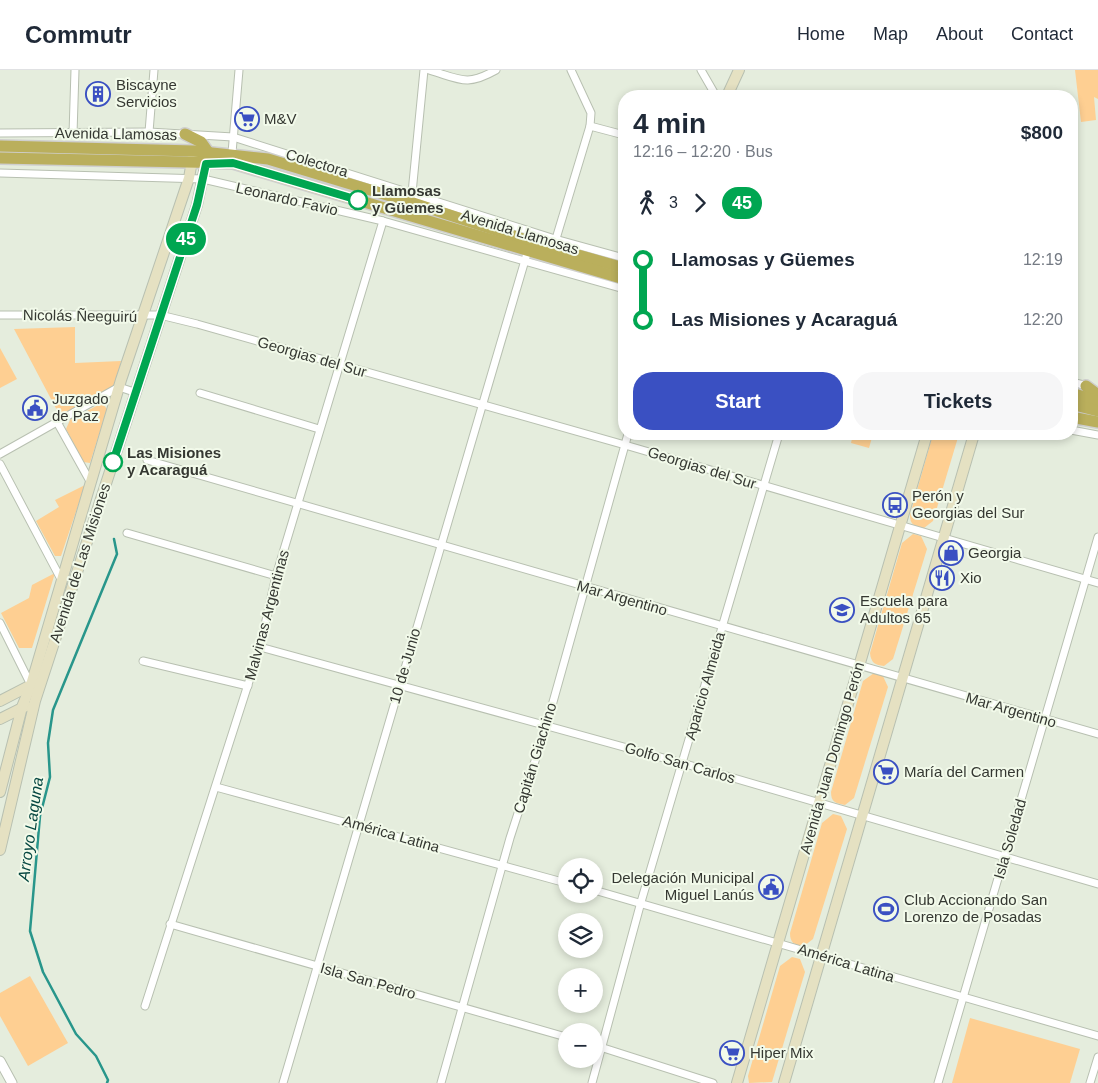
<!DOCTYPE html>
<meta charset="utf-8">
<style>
body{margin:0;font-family:Arial,sans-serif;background:#f6f6f7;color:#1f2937;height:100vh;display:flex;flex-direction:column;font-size:19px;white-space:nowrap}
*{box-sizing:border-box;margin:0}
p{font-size:16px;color:#747a83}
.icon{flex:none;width:28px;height:28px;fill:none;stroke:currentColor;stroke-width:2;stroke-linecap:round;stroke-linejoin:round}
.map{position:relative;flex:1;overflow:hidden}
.side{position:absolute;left:618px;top:20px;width:460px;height:350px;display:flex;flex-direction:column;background:#fff;border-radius:20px;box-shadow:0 2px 8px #0003}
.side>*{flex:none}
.badge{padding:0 10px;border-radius:16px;font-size:18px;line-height:32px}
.buttons{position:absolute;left:558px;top:788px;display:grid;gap:10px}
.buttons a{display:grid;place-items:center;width:45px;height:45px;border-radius:50%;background:#fff;box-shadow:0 2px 8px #0003;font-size:25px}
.map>.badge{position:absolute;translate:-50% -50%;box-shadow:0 0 0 2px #fff}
.legs{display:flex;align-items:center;gap:8px;height:55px;padding:0 15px;font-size:16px}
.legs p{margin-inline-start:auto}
.headline{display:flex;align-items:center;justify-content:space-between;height:85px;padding:0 15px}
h1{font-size:28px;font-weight:700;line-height:38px}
.action{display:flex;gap:10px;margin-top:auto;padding:10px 15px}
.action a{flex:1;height:58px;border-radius:20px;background:#3a50c2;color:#fff;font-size:20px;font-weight:700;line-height:58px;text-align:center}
.action a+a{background:#f6f6f7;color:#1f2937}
ul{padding:0 15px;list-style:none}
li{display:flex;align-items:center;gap:18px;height:60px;font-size:19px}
li i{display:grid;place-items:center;width:8px;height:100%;margin:0 6px;background:currentColor}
li i::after{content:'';width:12px;height:12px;margin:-6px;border:4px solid;border-radius:50%;background:#fff}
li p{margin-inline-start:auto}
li:first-child i{background:linear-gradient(#0000 50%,currentColor 0)}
li:last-child i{background:linear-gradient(currentColor 50%,#0000 0)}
header{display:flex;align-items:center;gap:30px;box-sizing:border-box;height:70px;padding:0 25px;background:#fff;border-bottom:1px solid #e0e1e3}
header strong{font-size:24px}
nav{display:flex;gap:28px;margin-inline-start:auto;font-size:18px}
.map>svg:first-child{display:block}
.green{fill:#fecf92}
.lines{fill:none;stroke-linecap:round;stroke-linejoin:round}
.stream{stroke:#28968b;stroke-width:2.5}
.minor-casing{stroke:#b8c0b1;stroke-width:9}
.tertiary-casing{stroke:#b8c0b1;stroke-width:11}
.secondary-casing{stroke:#b8c0b1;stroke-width:12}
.trunk-casing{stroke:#cfcfce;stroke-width:14}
.minor{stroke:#fff;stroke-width:7}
.tertiary{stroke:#fff;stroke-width:9}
.secondary{stroke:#e5e1c2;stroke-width:10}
.trunk{stroke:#baaf5c;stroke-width:11}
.line-1-casing{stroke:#fff;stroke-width:11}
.line-1{stroke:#00a651;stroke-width:8}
.stop-1-dot{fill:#fff;stroke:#00a651;stroke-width:2.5}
.labels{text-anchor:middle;stroke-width:4;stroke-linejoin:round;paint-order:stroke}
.poi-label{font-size:15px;fill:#353832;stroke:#f2faea;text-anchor:start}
.street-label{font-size:15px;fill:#353832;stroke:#f2faea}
.stop-label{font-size:15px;font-weight:bold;fill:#353832;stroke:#f2faea;text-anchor:start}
.water-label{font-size:16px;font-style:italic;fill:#074842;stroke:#f2faea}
</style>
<header>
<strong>Commutr</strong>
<nav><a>Home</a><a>Map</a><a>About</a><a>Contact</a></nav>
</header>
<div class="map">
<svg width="1098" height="1013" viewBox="0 0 1098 1013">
<rect width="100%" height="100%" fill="#e5eddd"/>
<g class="green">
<path d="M1075,0h23v29l-4,-2 2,23 -15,2z"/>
<path d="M75,257v36l46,-2 -5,24 -56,31 -46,-87z"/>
<path d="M0,278l17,31 -17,9z"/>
<path d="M102,333l5,6 -17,54 -7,-1 -17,-33 4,-9z"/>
<path d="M853,364h20l-4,14 -18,-5z"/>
<path d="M933,364h26l-26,87 -9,7c-10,-2 -14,-3 -14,-13z"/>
<path d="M85,415l-24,71h-6l-19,-35 23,-14 -4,-7z"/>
<path d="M913,464l8,2 6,13 -34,110 -9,7c-9,-1 -13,-3 -14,-13l32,-110z"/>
<path d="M55,503l-23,75h-13l-18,-35 28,-15 3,-13z"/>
<path d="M874,603l8,1 6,13 -34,111 -9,7c-10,-2 -14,-3 -14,-13l32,-111z"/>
<path d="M833,744l8,2 6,13 -34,110 -9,7c-10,-1 -14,-3 -14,-13l32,-110z"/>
<path d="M792,887l8,2 5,13 -33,110 -23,1 -1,-7 32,-110z"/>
<path d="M30,906l38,67 -40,23 -28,-50v-23z"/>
<path d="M970,948l110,31 -10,34h-118z"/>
</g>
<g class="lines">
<path class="stream" d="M107,1013l1,-3 -12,-24 -20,-22 -33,-62 -13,-41 10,-115 10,-39 -2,-34 5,-33 64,-156 -3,-15"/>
<defs>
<g id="minor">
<path d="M429,0c31,9 37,17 67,0"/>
<path d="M701,0l15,26"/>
<path d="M590,56l34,9"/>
<path d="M149,62l5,-62"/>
<path d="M0,63l149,-1 84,5 322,102 69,19"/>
<path d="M73,64l2,-64"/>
<path d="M232,83l7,-83"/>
<path d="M0,103l203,6 180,42 241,68"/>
<path d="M412,123l12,-123"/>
<path d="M555,172l35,-116 1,-13 -20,-43"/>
<path d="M0,245h160l37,9 428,121 473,138"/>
<path d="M1071,312l17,4"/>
<path d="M200,323l119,36"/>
<path d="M57,352l34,61"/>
<path d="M1071,360l27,5"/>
<path d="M0,384l119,-67 15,5"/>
<path d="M147,390l951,274"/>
<path d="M0,394l62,117"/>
<path d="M127,463l149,43"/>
<path d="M0,553l31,62"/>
<path d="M260,577l422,116 416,121"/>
<path d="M143,591l105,25"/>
<path d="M216,717l350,96"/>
<path d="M594,820l504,146"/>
<path d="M170,854l396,113"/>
<path d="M145,936l115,-359 16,-71 107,-355"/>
<path d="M594,975l119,38"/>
<path d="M283,1013l245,-833"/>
<path d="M441,1013l69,-245 36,-111 82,-293"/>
<path d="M592,1013l49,-181 138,-468"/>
<path d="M938,1013l160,-546"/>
<path d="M1090,1013l8,-26"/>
</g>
<path id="tertiary" d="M0,991l12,22"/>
<g id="secondary">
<path d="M727,26l12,-26"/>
<path d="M0,631l33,-17"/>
<path d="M0,649l26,-13"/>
<path d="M0,722l22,-85 9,-22 90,-305 68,-202 4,-23"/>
<path d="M0,780l35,-149 162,-496 10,-48"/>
<path d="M737,1013l190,-649"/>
<path d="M784,1013l190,-649"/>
</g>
<g id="trunk">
<path d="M185,64l16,8 7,10"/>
<path d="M0,76l194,5 74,8 142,43 119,39 95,27"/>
<path d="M0,88l233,5 391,116"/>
<path d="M1086,316l12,9"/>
<path d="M1071,323l27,8"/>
<path d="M1071,334l27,7"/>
<path d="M1071,347l27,5"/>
</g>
</defs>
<use href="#minor" class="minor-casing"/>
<use href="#tertiary" class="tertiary-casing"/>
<use href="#secondary" class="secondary-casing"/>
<use href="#trunk" class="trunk-casing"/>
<use href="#minor" class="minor"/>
<use href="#tertiary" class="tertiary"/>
<use href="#secondary" class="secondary"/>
<use href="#trunk" class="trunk"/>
</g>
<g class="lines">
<defs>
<path id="line-1" d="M113,392l84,-257 9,-41 27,-1 125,37"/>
</defs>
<use href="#line-1" class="line-1-casing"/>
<use href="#line-1" class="line-1"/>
</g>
<defs>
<symbol id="building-ring" viewBox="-11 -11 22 22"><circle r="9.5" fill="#f2faea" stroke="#3a50c2" stroke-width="1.5"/><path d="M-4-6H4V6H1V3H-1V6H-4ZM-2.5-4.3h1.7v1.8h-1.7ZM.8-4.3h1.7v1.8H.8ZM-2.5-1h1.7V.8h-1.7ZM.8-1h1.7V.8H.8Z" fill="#3a50c2"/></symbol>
<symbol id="supermarket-ring" viewBox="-11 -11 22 22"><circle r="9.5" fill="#f2faea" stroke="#3a50c2" stroke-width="1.5"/><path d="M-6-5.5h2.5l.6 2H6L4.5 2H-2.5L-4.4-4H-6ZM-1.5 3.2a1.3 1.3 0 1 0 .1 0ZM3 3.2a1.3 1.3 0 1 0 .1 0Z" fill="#3a50c2"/></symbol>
<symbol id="civic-ring" viewBox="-11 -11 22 22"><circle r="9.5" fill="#f2faea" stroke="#3a50c2" stroke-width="1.5"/><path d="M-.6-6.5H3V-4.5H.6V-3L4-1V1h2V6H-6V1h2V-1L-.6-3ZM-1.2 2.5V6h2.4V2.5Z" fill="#3a50c2"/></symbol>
<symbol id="bus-ring" viewBox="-11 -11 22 22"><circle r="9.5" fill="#f2faea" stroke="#3a50c2" stroke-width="1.5"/><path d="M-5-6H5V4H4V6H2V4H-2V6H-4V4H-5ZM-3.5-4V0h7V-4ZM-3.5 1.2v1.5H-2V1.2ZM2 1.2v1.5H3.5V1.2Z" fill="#3a50c2"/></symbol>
<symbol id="shop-ring" viewBox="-11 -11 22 22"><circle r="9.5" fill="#f2faea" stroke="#3a50c2" stroke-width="1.5"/><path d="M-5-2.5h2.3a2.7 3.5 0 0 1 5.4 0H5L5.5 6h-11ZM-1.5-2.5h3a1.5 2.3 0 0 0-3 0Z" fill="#3a50c2"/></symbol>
<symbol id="restaurant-ring" viewBox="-11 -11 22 22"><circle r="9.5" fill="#f2faea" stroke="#3a50c2" stroke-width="1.5"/><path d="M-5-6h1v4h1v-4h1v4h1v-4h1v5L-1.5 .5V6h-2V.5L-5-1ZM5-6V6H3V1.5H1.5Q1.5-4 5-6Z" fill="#3a50c2"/></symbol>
<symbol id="school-ring" viewBox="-11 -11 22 22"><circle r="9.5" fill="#f2faea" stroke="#3a50c2" stroke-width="1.5"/><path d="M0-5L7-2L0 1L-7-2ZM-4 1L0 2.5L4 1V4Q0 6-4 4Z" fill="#3a50c2"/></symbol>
<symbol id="stadium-ring" viewBox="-11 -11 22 22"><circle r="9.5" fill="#f2faea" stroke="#3a50c2" stroke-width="1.5"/><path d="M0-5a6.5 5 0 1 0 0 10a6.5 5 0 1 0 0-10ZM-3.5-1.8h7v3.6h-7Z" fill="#3a50c2"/></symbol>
</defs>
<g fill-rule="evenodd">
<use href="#building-ring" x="84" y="10" width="28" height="28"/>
<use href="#supermarket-ring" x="233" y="35" width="28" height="28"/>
<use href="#civic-ring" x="21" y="324" width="28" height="28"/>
<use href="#bus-ring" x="881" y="421" width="28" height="28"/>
<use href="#shop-ring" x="937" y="469" width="28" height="28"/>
<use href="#restaurant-ring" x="928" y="494" width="28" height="28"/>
<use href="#school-ring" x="828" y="526" width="28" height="28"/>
<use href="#supermarket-ring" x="872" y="688" width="28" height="28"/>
<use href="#civic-ring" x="757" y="803" width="28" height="28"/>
<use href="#stadium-ring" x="872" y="825" width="28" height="28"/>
<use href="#supermarket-ring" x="718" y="969" width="28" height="28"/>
</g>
<g class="stop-1-dot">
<circle cx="358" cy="130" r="9"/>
<circle cx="113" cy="392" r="9"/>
</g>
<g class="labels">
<g class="poi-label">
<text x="116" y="20">Biscayne<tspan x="116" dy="17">Servicios</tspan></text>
<text x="264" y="54">M&amp;V</text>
<text x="52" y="334">Juzgado<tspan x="52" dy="17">de Paz</tspan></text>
<text x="912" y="431">Perón y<tspan x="912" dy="17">Georgias del Sur</tspan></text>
<text x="968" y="488">Georgia</text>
<text x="960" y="513">Xio</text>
<text x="860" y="536">Escuela para<tspan x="860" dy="17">Adultos 65</tspan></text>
<text x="904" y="707">María del Carmen</text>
<text x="754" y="813" text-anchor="end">Delegación Municipal<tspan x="754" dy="17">Miguel Lanús</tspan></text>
<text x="904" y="835">Club Accionando San<tspan x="904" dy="17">Lorenzo de Posadas</tspan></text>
<text x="750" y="988">Hiper Mix</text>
</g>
<g class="street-label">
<text transform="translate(116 64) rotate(1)" y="5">Avenida Llamosas</text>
<text transform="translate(317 93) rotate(17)" y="5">Colectora</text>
<text transform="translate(287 129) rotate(13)" y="5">Leonardo Favio</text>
<text transform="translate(520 162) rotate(17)" y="5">Avenida Llamosas</text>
<text transform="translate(80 246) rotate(1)" y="5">Nicolás Ñeeguirú</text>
<text transform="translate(312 287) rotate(16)" y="5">Georgias del Sur</text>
<text transform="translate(702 398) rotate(17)" y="5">Georgias del Sur</text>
<text transform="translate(80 493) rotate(-72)" y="5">Avenida de Las Misiones</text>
<text transform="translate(622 528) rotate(16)" y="5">Mar Argentino</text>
<text transform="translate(267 545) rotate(-75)" y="5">Malvinas Argentinas</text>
<text transform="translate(405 596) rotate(-74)" y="5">10 de Junio</text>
<text transform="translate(705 616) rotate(-74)" y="5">Aparicio Almeida</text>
<text transform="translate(1011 640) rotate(16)" y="5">Mar Argentino</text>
<text transform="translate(535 688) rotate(-73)" y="5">Capitán Giachino</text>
<text transform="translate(832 688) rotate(-74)" y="5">Avenida Juan Domingo Perón</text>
<text transform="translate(680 693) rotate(16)" y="5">Golfo San Carlos</text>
<text transform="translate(391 764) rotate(16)" y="5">América Latina</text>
<text transform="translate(1010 769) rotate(-74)" y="5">Isla Soledad</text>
<text transform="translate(846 893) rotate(17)" y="5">América Latina</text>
<text transform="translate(368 911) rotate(16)" y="5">Isla San Pedro</text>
</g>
<g class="stop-label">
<text x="372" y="126">Llamosas<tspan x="372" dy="17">y Güemes</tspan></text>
<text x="127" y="388">Las Misiones<tspan x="127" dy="17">y Acaraguá</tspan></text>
</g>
<g class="water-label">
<text transform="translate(30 759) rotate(-82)" y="6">Arroyo Laguna</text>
</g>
</g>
</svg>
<div class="buttons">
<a><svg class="icon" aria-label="locate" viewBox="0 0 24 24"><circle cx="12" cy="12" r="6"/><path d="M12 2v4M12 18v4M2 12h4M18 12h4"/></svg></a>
<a><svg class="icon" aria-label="layers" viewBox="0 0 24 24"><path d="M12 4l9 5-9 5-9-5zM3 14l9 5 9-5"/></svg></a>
<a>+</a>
<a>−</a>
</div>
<b class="badge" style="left:186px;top:169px;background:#00a651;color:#fff">45</b>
<section class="side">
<div class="headline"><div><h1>4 min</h1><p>12:16 – 12:20 · Bus</p></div><b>$800</b></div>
<div class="legs"><svg class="icon" aria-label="walk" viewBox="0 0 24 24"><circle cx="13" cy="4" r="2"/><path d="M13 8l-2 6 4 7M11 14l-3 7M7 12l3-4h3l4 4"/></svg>3<svg class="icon" aria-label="forward" viewBox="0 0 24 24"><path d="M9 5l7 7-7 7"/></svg><b class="badge" style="background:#00a651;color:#fff">45</b></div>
<ul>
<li><i style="color:#00a651"></i><b>Llamosas y Güemes</b><p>12:19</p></li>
<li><i style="color:#00a651"></i><b>Las Misiones y Acaraguá</b><p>12:20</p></li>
</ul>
<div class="action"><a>Start</a><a>Tickets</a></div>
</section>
</div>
